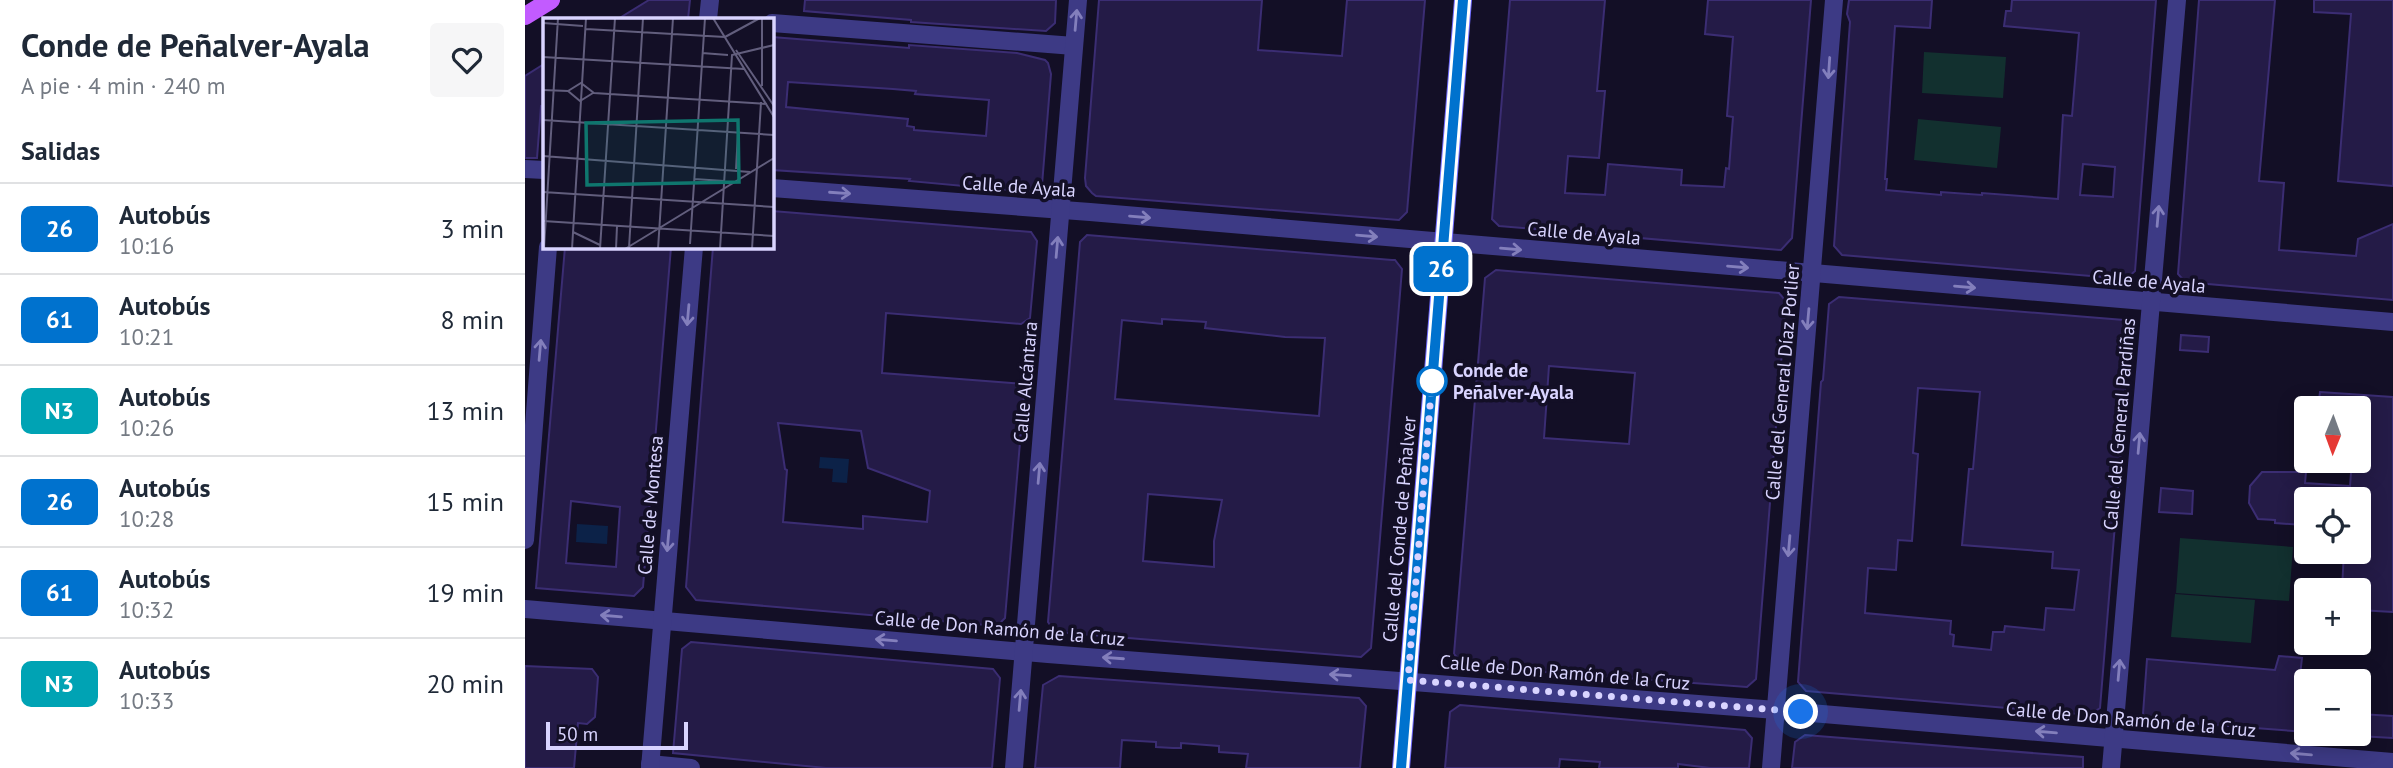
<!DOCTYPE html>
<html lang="es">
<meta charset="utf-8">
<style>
body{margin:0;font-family:"PT Sans",sans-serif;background:#f6f6f7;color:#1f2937;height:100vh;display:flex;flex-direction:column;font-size:26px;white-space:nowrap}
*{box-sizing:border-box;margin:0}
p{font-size:23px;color:#747a83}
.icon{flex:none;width:38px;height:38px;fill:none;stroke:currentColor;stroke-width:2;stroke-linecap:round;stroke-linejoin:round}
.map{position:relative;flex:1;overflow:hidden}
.sheet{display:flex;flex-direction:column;background:#fff;width:525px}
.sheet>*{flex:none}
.badge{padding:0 14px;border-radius:10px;font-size:24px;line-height:46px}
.needle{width:46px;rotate:181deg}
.fabs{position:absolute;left:1769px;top:396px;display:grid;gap:14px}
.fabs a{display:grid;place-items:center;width:77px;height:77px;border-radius:7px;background:#fff;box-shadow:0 4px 18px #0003;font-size:35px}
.scale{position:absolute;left:21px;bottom:18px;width:142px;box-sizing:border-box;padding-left:7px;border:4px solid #d9d4ff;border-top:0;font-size:19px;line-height:24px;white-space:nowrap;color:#d9d4ff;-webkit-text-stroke:5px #130f26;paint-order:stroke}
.you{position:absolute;width:35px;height:35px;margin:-18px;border:5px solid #fff;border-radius:50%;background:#1a73e8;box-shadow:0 0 0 10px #1a73e833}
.map>.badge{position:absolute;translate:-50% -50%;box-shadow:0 0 0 4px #fff}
h2{padding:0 21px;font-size:26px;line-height:63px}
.round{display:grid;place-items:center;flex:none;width:74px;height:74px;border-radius:7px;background:#f6f6f7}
.summary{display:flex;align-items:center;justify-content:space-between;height:119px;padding:0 21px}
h1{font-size:33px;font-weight:700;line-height:52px}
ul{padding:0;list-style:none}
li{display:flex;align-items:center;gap:21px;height:91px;padding:0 21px;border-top:2px solid #e0e1e3}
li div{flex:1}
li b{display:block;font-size:26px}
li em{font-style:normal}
li .badge{min-width:77px;font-weight:700;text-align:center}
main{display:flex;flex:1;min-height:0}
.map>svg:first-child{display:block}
.green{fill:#12302f}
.water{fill:#0c2248}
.building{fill:#241b47;stroke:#3b2d73;stroke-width:2;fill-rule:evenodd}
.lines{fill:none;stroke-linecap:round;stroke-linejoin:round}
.street{stroke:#3d3a85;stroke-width:18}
.secondary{stroke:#6f6bff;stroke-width:18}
.primary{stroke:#c25bff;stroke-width:18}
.oneway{stroke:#837fbc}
.line-casing{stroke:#fff;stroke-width:16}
.line{stroke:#0072ce;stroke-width:10}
.walk{stroke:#d9d4ff;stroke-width:7;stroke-dasharray:0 12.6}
.stop-dot{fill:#fff;stroke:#0072ce;stroke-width:3.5}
.labels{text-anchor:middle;stroke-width:7;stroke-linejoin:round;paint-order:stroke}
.street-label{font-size:19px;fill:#d9d4ff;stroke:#130f26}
.stop-label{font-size:19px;font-weight:bold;fill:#d9d4ff;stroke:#130f26;text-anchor:start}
.inset-road{fill:none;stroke:#625e7d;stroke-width:2}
.view{fill:#0f766e;fill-opacity:0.15;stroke:#0f766e;stroke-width:3.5}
.inset-edge{fill:none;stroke:#d9d4ff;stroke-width:3.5}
</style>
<main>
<section class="sheet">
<div class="summary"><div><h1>Conde de Peñalver-Ayala</h1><p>A pie · 4 min · 240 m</p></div><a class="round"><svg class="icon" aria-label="heart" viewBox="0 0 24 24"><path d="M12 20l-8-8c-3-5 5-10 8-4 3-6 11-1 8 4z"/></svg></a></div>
<h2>Salidas</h2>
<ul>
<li><span class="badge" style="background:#0072ce;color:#fff">26</span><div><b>Autobús</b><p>10:16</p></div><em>3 min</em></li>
<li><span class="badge" style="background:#0072ce;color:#fff">61</span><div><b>Autobús</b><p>10:21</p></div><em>8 min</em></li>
<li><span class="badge" style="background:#00a3b4;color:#fff">N3</span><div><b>Autobús</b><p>10:26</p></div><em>13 min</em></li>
<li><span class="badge" style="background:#0072ce;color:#fff">26</span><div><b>Autobús</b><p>10:28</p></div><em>15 min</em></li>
<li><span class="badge" style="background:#0072ce;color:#fff">61</span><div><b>Autobús</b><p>10:32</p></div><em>19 min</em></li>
<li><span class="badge" style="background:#00a3b4;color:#fff">N3</span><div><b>Autobús</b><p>10:33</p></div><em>20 min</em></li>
</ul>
</section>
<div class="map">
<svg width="1868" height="768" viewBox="0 0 1868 768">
<rect width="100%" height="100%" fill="#130f26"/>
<g class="green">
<path d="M1399,52l82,5 -3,41 -81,-5z"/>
<path d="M1393,119l83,8 -4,41 -83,-8z"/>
<path d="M1655,538l113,9 -4,54 -113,-8z"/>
<path d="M1650,594l80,6 -4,43 -80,-6z"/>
</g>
<g class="water">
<path d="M295,457l29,2 -2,24 -15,-1 1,-13 -14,-1z"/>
<path d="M52,524l31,2 -1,18 -31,-2z"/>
</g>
<g class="building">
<path d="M124,0h41l-2,19h-70z"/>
<path d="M280,0h251l-1,23 -9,8 -135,-9v-2l-107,-9z"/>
<path d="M574,0h163l-4,50 84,6 5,-56h78l-18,212 -8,8 -303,-24 -4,-3 -6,-7 -1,-8z"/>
<path d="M985,0h95l-8,91h8l-6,67 -31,-2 -3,37 40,2 3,-31 74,6 -1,15 43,2 2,-19 3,1 4,-52 -6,-1 6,-79 -28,-3 3,-34h103l-19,238 -11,12 -282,-24 -7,-7z"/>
<path d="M1324,0h83l-2,28 -35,-2 -10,153h2l-1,11 55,5v-3l41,3v-2l76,6 5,-84 9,1 7,-83 -75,-7 2,-15h5l1,-11h144l-21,271 -9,8 -284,-24 -8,-9 16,-224 -3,-8zM1558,164l32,3 -2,30 -33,-2z"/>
<path d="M1674,0h76l-16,181 25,2 -5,67 77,6 2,-17 35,-15v76l-208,-18 -7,-8z"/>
<path d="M1789,0h79v186l-55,-5 13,-167 -37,-2z"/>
<path d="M247,37l137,11v-3l108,8 28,7 3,3 3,11 -9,111 -4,6 -8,1 -121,-11 1,-2 -138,-9zM263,82l105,7 23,2 -1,3 74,6 -3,36 -72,-6v-3l-7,-1 1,-7 -122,-12z"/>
<path d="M19,64v42h-3l-4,52h-12v-82z"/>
<path d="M247,211l259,21 6,9 -7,77 -9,6 -135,-11 -4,60 143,11 -20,234 -8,8 -301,-26 -10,-13 27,-340h59zM253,423l83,8 7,37 62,23 -3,31 -64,-6v13l-80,-7 4,-52 -2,-1z"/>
<path d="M562,235l305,25h3l7,9 -31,379 -10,9 -306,-25 -7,-10 32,-380zM637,319l44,3 -1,6 80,9 40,1 -6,78 -204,-17 7,-79 40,4zM623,494l74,6 -8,41v26l-71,-6z"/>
<path d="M40,247h106l-28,340 -9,9 -98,-8zM46,501l49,6 -4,60 -50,-4z"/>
<path d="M971,270l283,23 7,8 -30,378 -9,8 -283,-21 -10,-12 31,-376zM1024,366l86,7 -6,71 -85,-6z"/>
<path d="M1314,297l285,23 7,8 -31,380 -10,7 -284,-24 -8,-9 23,-300 2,-2 6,-76zM1393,388l62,4 -7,77h-4l-7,76 91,7 -1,16 27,2 -5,40 -28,-2 -2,22 -39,-4 -1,6h-11l-2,18 -38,-4 1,-11 -4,-1 1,-13 -86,-8 3,-45 28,2 2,-30 14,1 6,-87 -5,-1z"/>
<path d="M1656,335l28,2 -1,15 -28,-2z"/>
<path d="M1795,392l73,5v215l-34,-2v-20h-17l2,-39h15v-52h-52v15h-4l-1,11 -27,-2v-3l-17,-1 -9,-16 1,-17 12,-14h44l-1,11 45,3 2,-26h7v-52h-41z"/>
<path d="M1636,488l32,3 -1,23 -33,-2z"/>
<path d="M166,642l302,27 7,9 -8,90h-166l-153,-15 9,-104z"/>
<path d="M1754,656l23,2 -6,52 11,1v21l-158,-12 -6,-6 4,-55 128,11z"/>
<path d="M0,666l67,3 6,8 -3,40 -8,7 -9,-1 -4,45h-49z"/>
<path d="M534,676l300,22 7,8 -6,62h-114l2,-14 -29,-2v-6l-38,-3v5h-8l-17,-1v-5l-34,-2 -2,28h-85l8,-83z"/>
<path d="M935,705l285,25 7,8 -3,30h-39l-32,-4v4h-79l1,-6 -40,-3 -1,9h-114l5,-56z"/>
<path d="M1834,714l34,2v22l-34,-2z"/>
<path d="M1280,735l278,22v11h-291l3,-26z"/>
</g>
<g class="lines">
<g class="street">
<path d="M183,19l2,-19"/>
<path d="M247,23l302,23"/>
<path d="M0,169l19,1"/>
<path d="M247,188l318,24 1303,110"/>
<path d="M0,540l23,-293"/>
<path d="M0,609l523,45 728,56 617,52"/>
<path d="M125,764l41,4"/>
<path d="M125,768l44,-521"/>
<path d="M489,768l64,-768"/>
<path d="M1246,768l63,-768"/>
<path d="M1586,768l66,-768"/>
</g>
<path class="secondary" d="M876,768l62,-768"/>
<path class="primary" d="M0,16l26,-16"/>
</g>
<defs><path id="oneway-shaft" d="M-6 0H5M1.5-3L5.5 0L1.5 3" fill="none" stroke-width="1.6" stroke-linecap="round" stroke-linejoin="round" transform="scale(1.75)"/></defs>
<g class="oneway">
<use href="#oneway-shaft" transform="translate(551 20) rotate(-85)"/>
<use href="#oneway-shaft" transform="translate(1304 68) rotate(94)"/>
<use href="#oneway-shaft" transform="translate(315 193) rotate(4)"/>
<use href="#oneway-shaft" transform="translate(1633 216) rotate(-85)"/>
<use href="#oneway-shaft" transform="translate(615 217) rotate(5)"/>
<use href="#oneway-shaft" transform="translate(842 236) rotate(5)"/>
<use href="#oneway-shaft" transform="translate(532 247) rotate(-85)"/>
<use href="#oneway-shaft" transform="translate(986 249) rotate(5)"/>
<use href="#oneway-shaft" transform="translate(1213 267) rotate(5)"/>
<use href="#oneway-shaft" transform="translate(1440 287) rotate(5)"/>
<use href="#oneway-shaft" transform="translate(163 315) rotate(95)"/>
<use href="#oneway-shaft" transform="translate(1283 319) rotate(95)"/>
<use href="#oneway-shaft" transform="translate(15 350) rotate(-85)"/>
<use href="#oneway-shaft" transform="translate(1614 443) rotate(-85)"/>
<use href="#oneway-shaft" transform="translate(514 473) rotate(-85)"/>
<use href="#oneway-shaft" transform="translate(143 541) rotate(95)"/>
<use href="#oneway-shaft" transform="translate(1264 546) rotate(95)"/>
<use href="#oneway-shaft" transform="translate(86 616) rotate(-175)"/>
<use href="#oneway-shaft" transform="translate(361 640) rotate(-175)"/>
<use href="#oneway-shaft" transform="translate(588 658) rotate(-176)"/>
<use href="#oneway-shaft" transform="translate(1594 670) rotate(-85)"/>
<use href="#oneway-shaft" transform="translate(815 675) rotate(-176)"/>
<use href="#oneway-shaft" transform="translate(495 700) rotate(-85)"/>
<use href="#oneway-shaft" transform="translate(1521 732) rotate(-175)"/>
<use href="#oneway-shaft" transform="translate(1776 754) rotate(-175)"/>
</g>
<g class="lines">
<defs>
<path id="line" d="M876,768l62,-768"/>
</defs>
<use href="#line" class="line-casing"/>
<use href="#line" class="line"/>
<path class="walk" d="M907,381l-24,299 393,32"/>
</g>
<circle class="stop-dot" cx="907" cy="381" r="14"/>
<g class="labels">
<g class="street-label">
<text transform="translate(494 186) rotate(4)" y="7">Calle de Ayala</text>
<text transform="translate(1059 233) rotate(5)" y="7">Calle de Ayala</text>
<text transform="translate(1624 281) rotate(5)" y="7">Calle de Ayala</text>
<text transform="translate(500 382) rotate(-85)" y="7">Calle Alcántara</text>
<text transform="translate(1257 382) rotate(-85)" y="7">Calle del General Díaz Porlier</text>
<text transform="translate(1594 424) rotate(-85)" y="7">Calle del General Pardiñas</text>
<text transform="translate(125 505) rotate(-85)" y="7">Calle de Montesa</text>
<text transform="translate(874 529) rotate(-85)" y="7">Calle del Conde de Peñalver</text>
<text transform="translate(475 628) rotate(5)" y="7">Calle de Don Ramón de la Cruz</text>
<text transform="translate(1040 672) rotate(5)" y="7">Calle de Don Ramón de la Cruz</text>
<text transform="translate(1606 719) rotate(5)" y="7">Calle de Don Ramón de la Cruz</text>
</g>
<g class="stop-label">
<text x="928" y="377">Conde de<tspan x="928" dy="22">Peñalver-Ayala</tspan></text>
</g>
</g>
<g transform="translate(18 18)">
<rect width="231" height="231" fill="#130f26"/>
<path class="inset-road" d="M170,0l61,99M0,5l40,3M43,11l139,8M182,19l35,-19M193,32l38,56M159,35l26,2M0,39l201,12M219,68v-68M0,72l25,1 12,10 13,-8M25,73l13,-8 13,10 173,11M0,102l231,15M0,138l207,16M193,151l2,-36M151,161l30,2M0,174l231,15M0,203l231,15M30,214l27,13M147,226l15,-226M86,230l14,-230M1,231l14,-231M29,231l14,-231M57,231l15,-231M73,231l1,-23M82,231l149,-91M115,231l15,-231M177,231l12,-194 42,-10M209,231l9,-147"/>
<path class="view" d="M195,102l1,62 -152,3 -1,-62z"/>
<rect width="231" height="231" class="inset-edge"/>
</g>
</svg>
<div class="fabs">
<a><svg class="needle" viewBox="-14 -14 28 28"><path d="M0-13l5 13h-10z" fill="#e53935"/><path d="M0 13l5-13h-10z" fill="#747a83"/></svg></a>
<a><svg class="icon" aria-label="locate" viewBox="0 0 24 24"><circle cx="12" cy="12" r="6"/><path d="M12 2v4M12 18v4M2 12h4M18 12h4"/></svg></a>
<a>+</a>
<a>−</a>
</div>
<div class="scale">50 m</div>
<div class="you" style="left:1276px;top:712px"></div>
<b class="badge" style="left:916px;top:269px;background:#0072ce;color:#fff">26</b>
</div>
</main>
